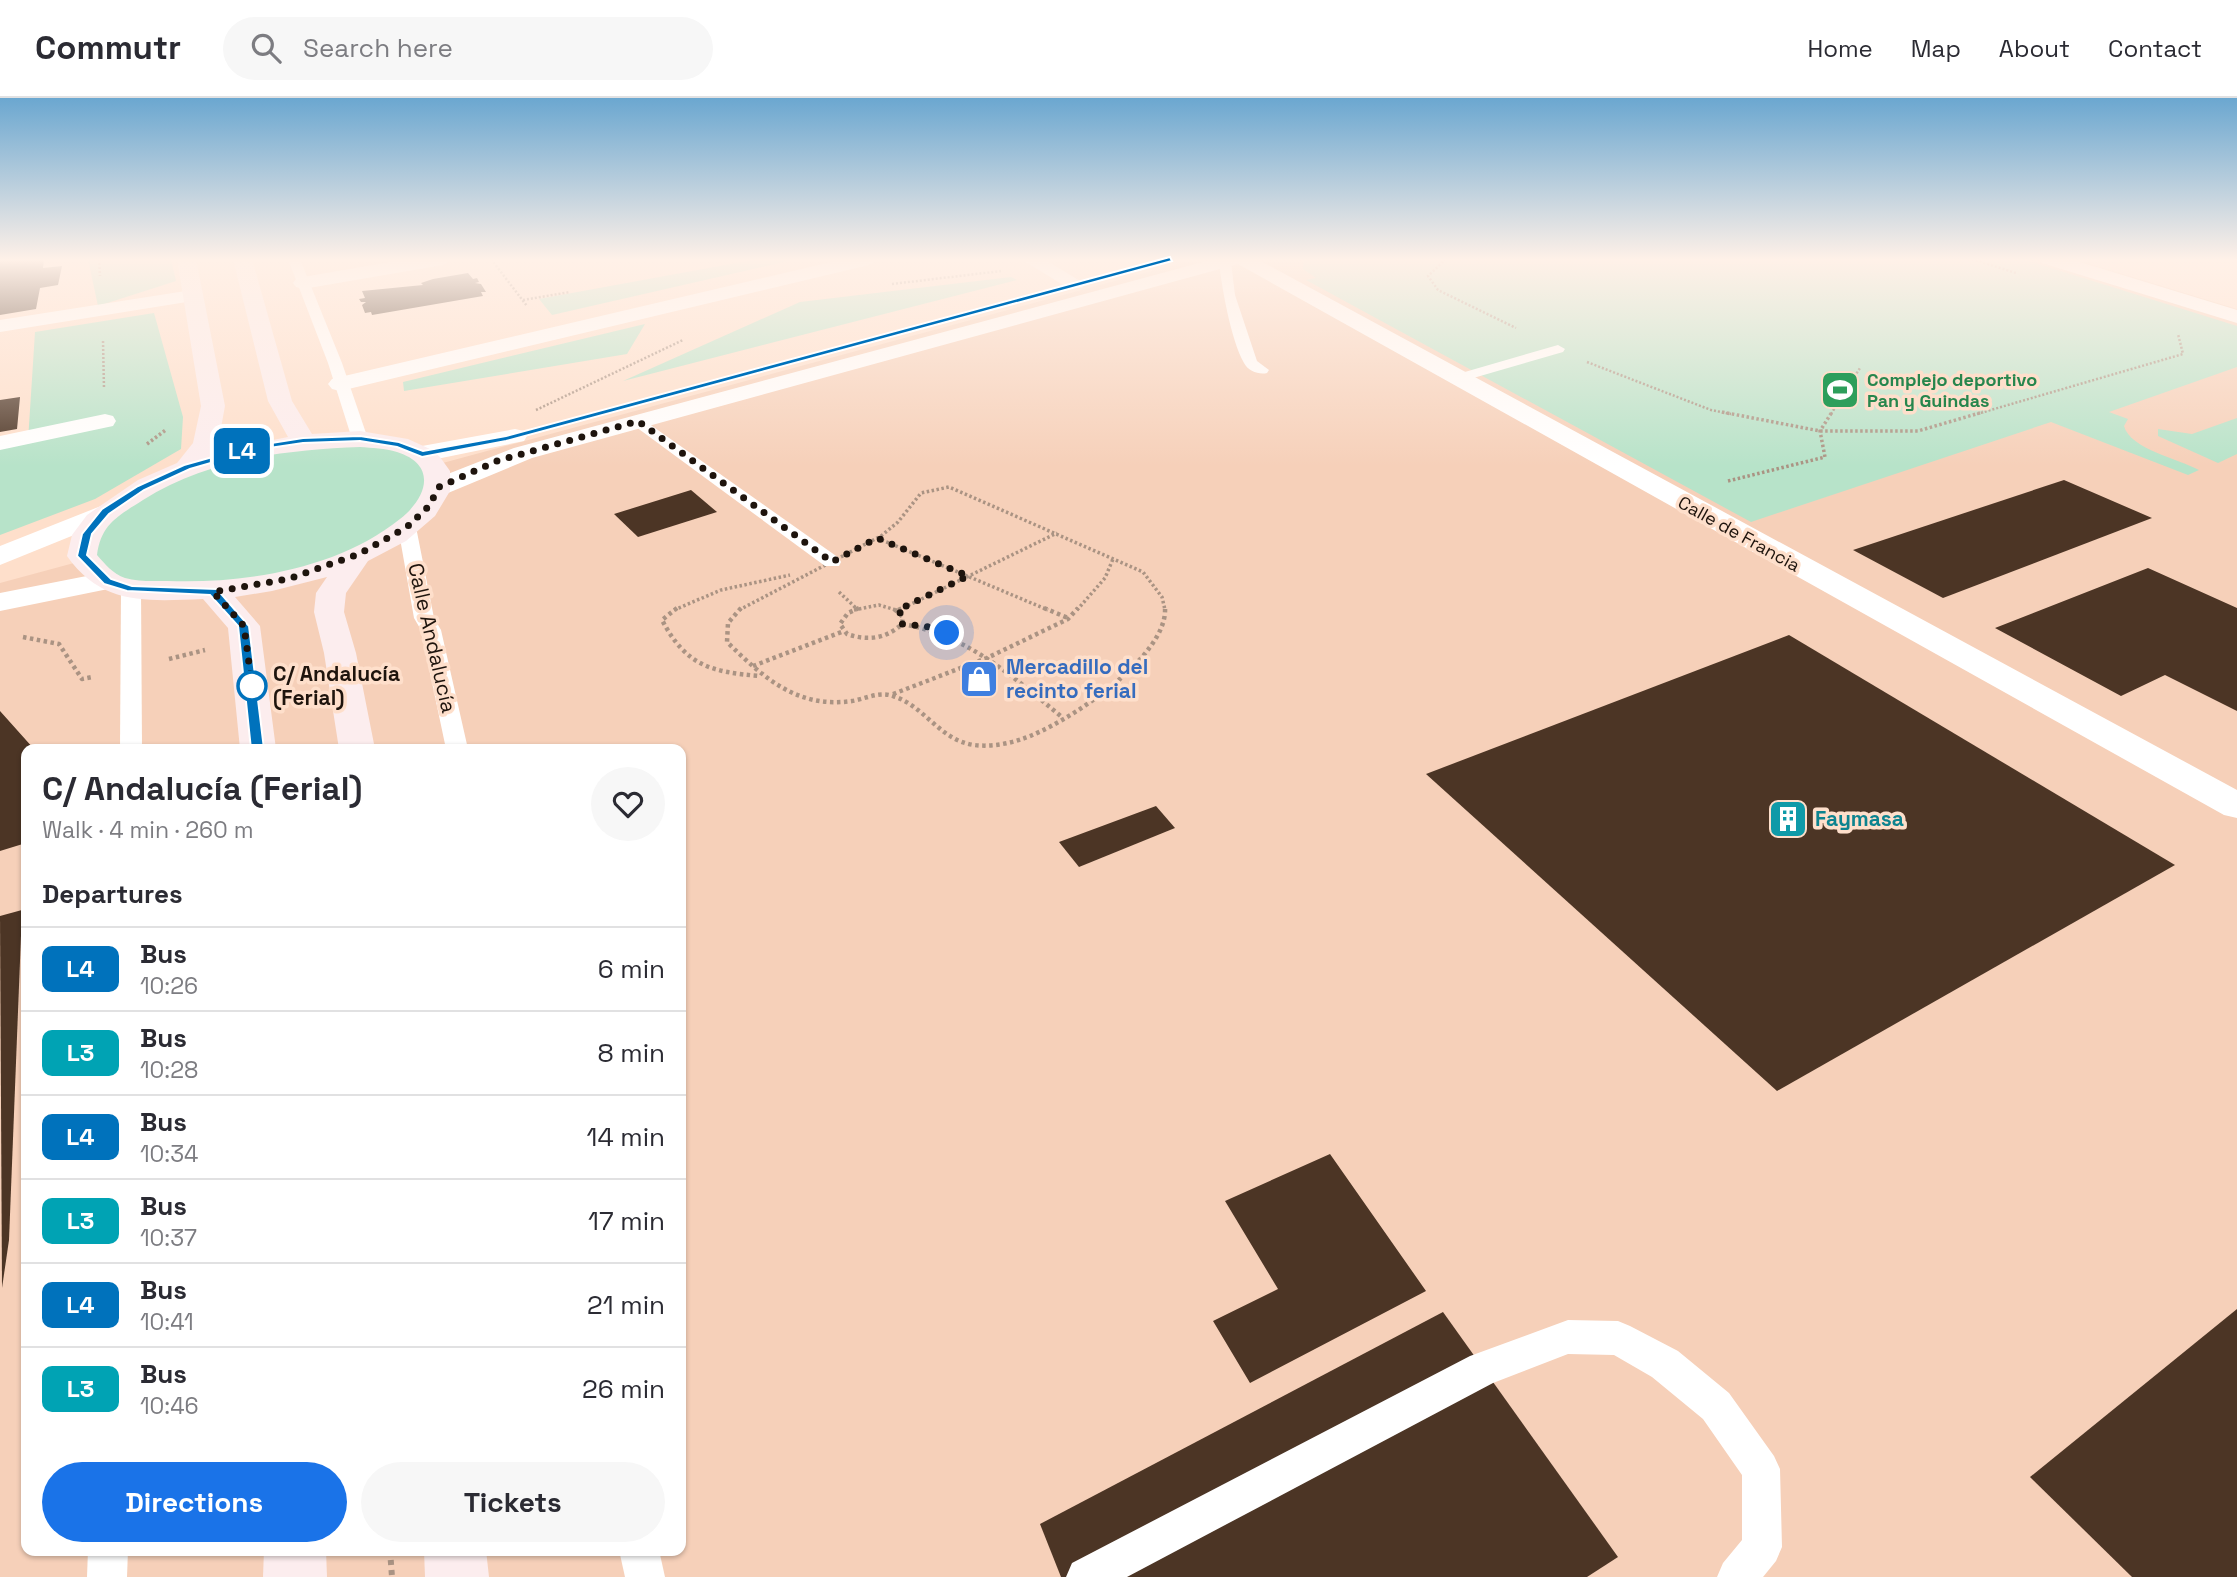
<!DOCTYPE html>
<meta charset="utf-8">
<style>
body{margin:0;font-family:"Space Grotesk",sans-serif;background:#f7f7f7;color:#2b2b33;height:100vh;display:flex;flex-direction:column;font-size:26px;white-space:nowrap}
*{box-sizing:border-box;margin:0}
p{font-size:23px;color:#7c7c81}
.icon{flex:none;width:38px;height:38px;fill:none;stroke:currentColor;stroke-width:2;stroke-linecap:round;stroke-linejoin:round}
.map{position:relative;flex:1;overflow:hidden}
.details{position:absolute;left:21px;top:646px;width:665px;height:812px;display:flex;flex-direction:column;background:#fff;border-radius:14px;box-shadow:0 2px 5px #0004}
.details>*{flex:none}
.badge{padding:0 14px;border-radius:10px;font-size:24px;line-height:46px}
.you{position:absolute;width:35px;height:35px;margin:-18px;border:5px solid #fff;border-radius:50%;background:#1a73e8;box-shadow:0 0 0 10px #1a73e833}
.map>.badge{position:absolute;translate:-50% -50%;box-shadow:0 0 0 4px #fff}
h2{padding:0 21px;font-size:26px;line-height:63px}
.round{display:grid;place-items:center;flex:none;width:74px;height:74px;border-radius:37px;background:#f7f7f7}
.headline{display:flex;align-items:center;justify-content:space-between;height:119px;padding:0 21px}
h1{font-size:33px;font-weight:800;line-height:52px}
.primary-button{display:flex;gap:14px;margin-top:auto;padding:14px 21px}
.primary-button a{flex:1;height:80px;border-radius:42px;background:#1a73e8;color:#fff;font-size:28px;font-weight:800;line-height:80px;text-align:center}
.primary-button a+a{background:#f7f7f7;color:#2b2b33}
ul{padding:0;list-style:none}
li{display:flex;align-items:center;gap:21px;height:84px;padding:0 21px;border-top:2px solid #e1e1e2}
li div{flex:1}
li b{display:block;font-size:26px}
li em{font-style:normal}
li .badge{min-width:77px;font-weight:700;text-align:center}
header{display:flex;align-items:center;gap:42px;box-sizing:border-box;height:98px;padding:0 35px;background:#fff;border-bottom:2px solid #e1e1e2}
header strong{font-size:33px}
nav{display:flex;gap:38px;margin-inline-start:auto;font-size:24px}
.search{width:490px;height:63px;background:#f7f7f7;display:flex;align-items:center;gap:18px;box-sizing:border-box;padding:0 24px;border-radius:38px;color:#7c7c81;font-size:26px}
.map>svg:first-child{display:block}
.built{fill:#f6d0b9;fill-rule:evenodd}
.green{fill:#b7e3c9}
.building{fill:#4c3525}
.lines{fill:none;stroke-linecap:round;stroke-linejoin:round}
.path-far3{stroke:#aa9383;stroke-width:2.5;stroke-dasharray:2 2;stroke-linecap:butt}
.path-far2{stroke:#aa9383;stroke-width:3.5;stroke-dasharray:2.5 2.5;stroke-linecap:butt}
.path-far1{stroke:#aa9383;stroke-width:4.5;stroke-dasharray:3.5 3.5;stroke-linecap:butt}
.path{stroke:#aa9383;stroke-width:6;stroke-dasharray:5 5;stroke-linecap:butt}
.service{fill:#fff;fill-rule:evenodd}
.pedestrian{fill:#fff;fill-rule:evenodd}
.minor{fill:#fff;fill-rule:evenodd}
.secondary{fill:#fcedee;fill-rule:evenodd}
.line{fill:#0072bc;stroke:#fff;stroke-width:2}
.walk{stroke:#1e140d;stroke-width:7;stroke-dasharray:0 12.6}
.stop-dot{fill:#fff;stroke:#0072bc;stroke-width:3.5}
.labels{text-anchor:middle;stroke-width:7;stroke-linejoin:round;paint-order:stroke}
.far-leisure-label{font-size:18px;font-weight:bold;fill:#27864d;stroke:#fedfcb;text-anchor:start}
.far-street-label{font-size:18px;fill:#1e140d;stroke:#fedfcb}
.street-label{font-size:21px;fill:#1e140d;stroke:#fedfcb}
.shop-label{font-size:21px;font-weight:bold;fill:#366cbe;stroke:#fedfcb;text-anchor:start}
.stop-label{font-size:21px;font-weight:bold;fill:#1e140d;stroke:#fedfcb;text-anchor:start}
.culture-label{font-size:21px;font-weight:bold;fill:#0d838f;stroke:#fedfcb;text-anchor:start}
</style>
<header>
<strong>Commutr</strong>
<div class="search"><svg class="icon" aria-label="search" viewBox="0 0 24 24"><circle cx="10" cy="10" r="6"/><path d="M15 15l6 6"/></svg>Search here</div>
<nav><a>Home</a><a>Map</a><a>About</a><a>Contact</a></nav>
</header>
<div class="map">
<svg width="2237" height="1479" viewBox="0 0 2237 1479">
<rect width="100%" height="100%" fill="#fedfcb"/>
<path class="built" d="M1196,161h878l163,50v1268h-2237v-994zM26,651h655v801h-655z"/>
<g class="green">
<path d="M88,161h83l5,22 -78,25z"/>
<path d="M758,161h39l-245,56 -13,-16z"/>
<path d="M1304,161h718l215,67v41l-128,45 19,7 -4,7c6,23 55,33 75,44l-11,5 -137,-53 -300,100 -445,-242 10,-2 -13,-9z"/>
<path d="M1011,179l6,3 -394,101 177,-79z"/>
<path d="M154,215l29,104 -2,32 -86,50 -95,36v-88l28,-6 7,-109z"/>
<path d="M645,226l-18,30 -223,37 -1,-9z"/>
<path d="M2237,320v36l-19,9 -60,-27v-7l34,5z"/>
<path d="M360,341l62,15 17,33 -80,67 -146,38 -106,-11 -20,-47 100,-67z"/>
</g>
<g class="building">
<path d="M0,161h44l-1,9 19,-2 -4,19 -18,3 -4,21 -36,6z"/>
<path d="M468,175l5,6 4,-1 2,4 -4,1 6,1 5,8h-5l2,4 -111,19 -1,-3 -6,1 -3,-8 4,-3h-5l-2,-3 6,-1 -3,-7 61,-6 -2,-2 12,-4z"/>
<path d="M20,299l-3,32 -17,3v-32z"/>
<path d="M2064,382l88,38 -209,80 -90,-48z"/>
<path d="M691,392l26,22 -79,25 -24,-23z"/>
<path d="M2148,470l89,40v103l-72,-36 -44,21 -126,-68z"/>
<path d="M1789,537l386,230 -398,226 -351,-317z"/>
<path d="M0,613l34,38h-8v94l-26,8z"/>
<path d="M1156,708l19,22 -96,39 -20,-25z"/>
<path d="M22,812l-13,330 -7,48 -2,-372z"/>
<path d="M1330,1056l96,137 -176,92 -37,-62 65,-32 -53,-88z"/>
<path d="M2237,1211v268h-105l-102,-100z"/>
<path d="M1443,1214l175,245 -31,20h-526l-21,-53z"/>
</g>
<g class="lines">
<g class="path-far3">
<path d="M99,161l1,17"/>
<path d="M491,161l36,47"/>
<path d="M1446,161l-18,17 10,14 78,38"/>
<path d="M1972,161l44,14"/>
<path d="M892,186l109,-13"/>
<path d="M523,202l47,-8"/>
<path d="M103,243l1,47"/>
<path d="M1587,264l124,48 20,4"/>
<path d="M536,312l147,-70"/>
<path d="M1831,316l29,-46"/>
<path d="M1977,316l206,-60 -5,-20"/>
</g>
<g class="path-far2">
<path d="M1722,314l98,19h98l65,-19"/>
<path d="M147,346l20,-15"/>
<path d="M1728,383l97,-24 -5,-26 12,-19"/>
<path d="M877,440l171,72"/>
<path d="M839,494l17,16"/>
<path d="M674,512l47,-20 69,-15"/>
<path d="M739,512l142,-74 17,-14 23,-29 28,-6 194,85 19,25 3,13"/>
<path d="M854,512l25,-5 17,5"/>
<path d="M899,512l158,-77"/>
<path d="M1077,512l28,-32 8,-19"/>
</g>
<g class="path-far1">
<path d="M677,510l-15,12c24,46 49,52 98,56"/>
<path d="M741,510l-13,15 -1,19c36,35 70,67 125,59 13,-2 27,-10 41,-5 32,10 46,44 81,49 16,2 33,-1 48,-6 43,-14 146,-82 143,-131"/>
<path d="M859,510l-11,5 -8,11 7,10c20,7 39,5 55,-10l1,-7 -10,-9"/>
<path d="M1044,510l24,10"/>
<path d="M898,512l5,-2"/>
<path d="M902,526c66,11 111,53 161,94"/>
<path d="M23,539l36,7 23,35 10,-2"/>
<path d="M169,561l36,-9"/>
<path d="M753,568l91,-35"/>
<path d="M893,596l94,-36 81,-39 10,-11"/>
</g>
<path class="path" d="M390,1452l2,27"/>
<g class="service">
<path d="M288,161h12l42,104 26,76 -2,3h-12l-2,-3 -24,-76z"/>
<path d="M1222,161l9,3 4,33 22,66 12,9 -2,3c-8,2 -19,-2 -23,-10 -13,-23 -22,-74 -25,-101z"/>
<path d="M1558,247l7,4 -2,3 -107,31 -7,-4 2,-3z"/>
<path d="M638,318l201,142 2,4 -2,4h-14l-193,-142 -2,-3z"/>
<path d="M407,424l9,5 18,91 7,12 27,119h-22l-25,-119 -7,-12 -16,-91z"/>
<path d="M131,485l10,6 1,160h-22l1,-160z"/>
<path d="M1568,1222l50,1 12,5 48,25 51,42 45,63 6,13 2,78 -6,14 -13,16h-46l6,-14 19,-23v-65l-39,-56 -51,-42 -38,-22 -46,-1 -75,29 -366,194h-61l6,-14 398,-207z"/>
<path d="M88,1452h40l-1,27h-40z"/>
<path d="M619,1452h40l6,27h-40z"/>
</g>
<path class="pedestrian" d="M105,316l8,2 3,5 -3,5 -113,24v-14z"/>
<g class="minor">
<path d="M408,161h44l-9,6 -140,24 -7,-2 -3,-4 3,-4 7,-2z"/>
<path d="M844,161h34l-9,6 -529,126 -8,-2 -4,-5 4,-5 8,-2z"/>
<path d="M1021,161h23l41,25 -3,4h-14z"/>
<path d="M1214,161h43l980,531v28l-13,-3 -986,-551 -706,194 -84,35 -9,2 -9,-2 -4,-6 4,-6 84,-33z"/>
<path d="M2040,161h30l167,51v13l-195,-60z"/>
<path d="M192,192l7,2 3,4 -3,4 -199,32v-12z"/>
<path d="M515,331l9,2 3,5 -3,5 -102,21 -9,-3 -4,-5 4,-5 9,-3z"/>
<path d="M106,406l10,2 4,6 -4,6 -116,47v-19z"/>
<path d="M107,474l11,3 4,6 -4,6 -118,24v-18z"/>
</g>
<g class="secondary">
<path d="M177,161h19l29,147 -7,38 -6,8 76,-15 -20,-36 -35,-142h19l40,142 20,33 48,-3 48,8 22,10 10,8 10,14v20l-15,25 -29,25 -38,20 -22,32 -2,19 12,41 19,96h-36l-15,-96 -10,-41 2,-19 11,-16 -55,14 -37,6 25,29 16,123h-36l-12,-121 -25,-29c-55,2 -101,7 -136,-43l5,-21 15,-20 51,-35 39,-17 16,-20 8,-37zM360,349c12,1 25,1 37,5 41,13 30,46 3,67 -62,50 -156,65 -233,62 -13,0 -29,1 -42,-3 -12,-4 -20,-14 -28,-23 4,-31 21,-39 46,-55 66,-41 141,-50 217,-53z"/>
<path d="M264,1452h62l1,27h-64z"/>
<path d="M424,1452h62l3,27h-64z"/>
</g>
</g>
<linearGradient id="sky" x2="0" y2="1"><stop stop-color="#6ba7d0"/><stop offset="0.44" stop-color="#fff1e8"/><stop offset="1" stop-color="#fff1e8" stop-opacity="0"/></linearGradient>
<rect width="2237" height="368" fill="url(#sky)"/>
<path class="line" d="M1170,159l2,4 -666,180 -84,16 -25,-10 -37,-6 -57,2 -47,7 -66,19 -46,21 -35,24 -17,20 -5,21 24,24 21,7 85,3 32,37 15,123 -2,3h-9l-2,-3 -13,-123 -28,-31 -83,-4 -23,-7 -27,-28 5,-22 20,-25 36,-23 46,-21 68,-19 51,-8 57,-2 39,6 24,9 83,-15z"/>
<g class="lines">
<path class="walk" d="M252,588l-8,-60 -31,-34 75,-13 71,-25 48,-27 22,-21 10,-19 58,-26 141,-40 194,141 45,-24 91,38 -70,34 5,7 -1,7 23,2 22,7"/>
</g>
<defs>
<symbol id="stadium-square" viewBox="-11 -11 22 22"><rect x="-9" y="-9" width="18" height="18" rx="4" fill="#2e9e5b" stroke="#fedfcb"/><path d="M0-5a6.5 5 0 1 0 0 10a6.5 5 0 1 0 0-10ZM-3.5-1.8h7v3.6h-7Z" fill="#fff"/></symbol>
<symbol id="shop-square" viewBox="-11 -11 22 22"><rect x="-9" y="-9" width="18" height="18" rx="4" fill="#3f7fe0" stroke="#fedfcb"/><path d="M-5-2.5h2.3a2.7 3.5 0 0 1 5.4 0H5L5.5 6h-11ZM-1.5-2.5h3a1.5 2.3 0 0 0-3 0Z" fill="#fff"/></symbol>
<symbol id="building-square" viewBox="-11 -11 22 22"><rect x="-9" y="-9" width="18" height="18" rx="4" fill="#0f9aa8" stroke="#fedfcb"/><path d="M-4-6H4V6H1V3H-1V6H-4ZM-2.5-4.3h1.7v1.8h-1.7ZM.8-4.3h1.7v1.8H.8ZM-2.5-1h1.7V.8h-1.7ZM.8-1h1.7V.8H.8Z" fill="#fff"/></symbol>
</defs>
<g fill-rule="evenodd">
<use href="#stadium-square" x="1818" y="270" width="44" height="44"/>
<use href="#shop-square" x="957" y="559" width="44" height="44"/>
<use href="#building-square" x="1766" y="699" width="44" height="44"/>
</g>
<circle class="stop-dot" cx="252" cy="588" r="14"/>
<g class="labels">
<g class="far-leisure-label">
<text x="1867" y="288">Complejo deportivo<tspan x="1867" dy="21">Pan y Guindas</tspan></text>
</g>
<g class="far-street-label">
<text transform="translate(1739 436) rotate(29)" y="6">Calle de Francia</text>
</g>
<g class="street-label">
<text transform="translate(432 540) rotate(77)" y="7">Calle Andalucía</text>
</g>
<g class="shop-label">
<text x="1006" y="576">Mercadillo del<tspan x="1006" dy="24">recinto ferial</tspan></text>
</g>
<g class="stop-label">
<text x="273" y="583">C/ Andalucía<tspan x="273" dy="24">(Ferial)</tspan></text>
</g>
<g class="culture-label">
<text x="1815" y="728">Faymasa</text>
</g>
</g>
</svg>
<div class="you" style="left:947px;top:535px"></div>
<b class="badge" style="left:242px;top:353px;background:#0072bc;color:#fff">L4</b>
<section class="details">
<div class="headline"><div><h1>C/ Andalucía (Ferial)</h1><p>Walk · 4 min · 260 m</p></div><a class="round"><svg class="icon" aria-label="heart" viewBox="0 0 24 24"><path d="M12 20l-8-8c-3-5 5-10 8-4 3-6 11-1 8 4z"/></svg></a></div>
<h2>Departures</h2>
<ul>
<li><span class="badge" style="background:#0072bc;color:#fff">L4</span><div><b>Bus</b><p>10:26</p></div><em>6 min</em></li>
<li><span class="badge" style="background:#00a3b4;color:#fff">L3</span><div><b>Bus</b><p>10:28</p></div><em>8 min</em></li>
<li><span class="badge" style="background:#0072bc;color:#fff">L4</span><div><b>Bus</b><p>10:34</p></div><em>14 min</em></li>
<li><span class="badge" style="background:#00a3b4;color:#fff">L3</span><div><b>Bus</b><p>10:37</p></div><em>17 min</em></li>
<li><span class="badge" style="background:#0072bc;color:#fff">L4</span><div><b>Bus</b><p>10:41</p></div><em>21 min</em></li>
<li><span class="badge" style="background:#00a3b4;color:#fff">L3</span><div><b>Bus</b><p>10:46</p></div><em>26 min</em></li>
</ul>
<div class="primary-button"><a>Directions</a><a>Tickets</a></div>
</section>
</div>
